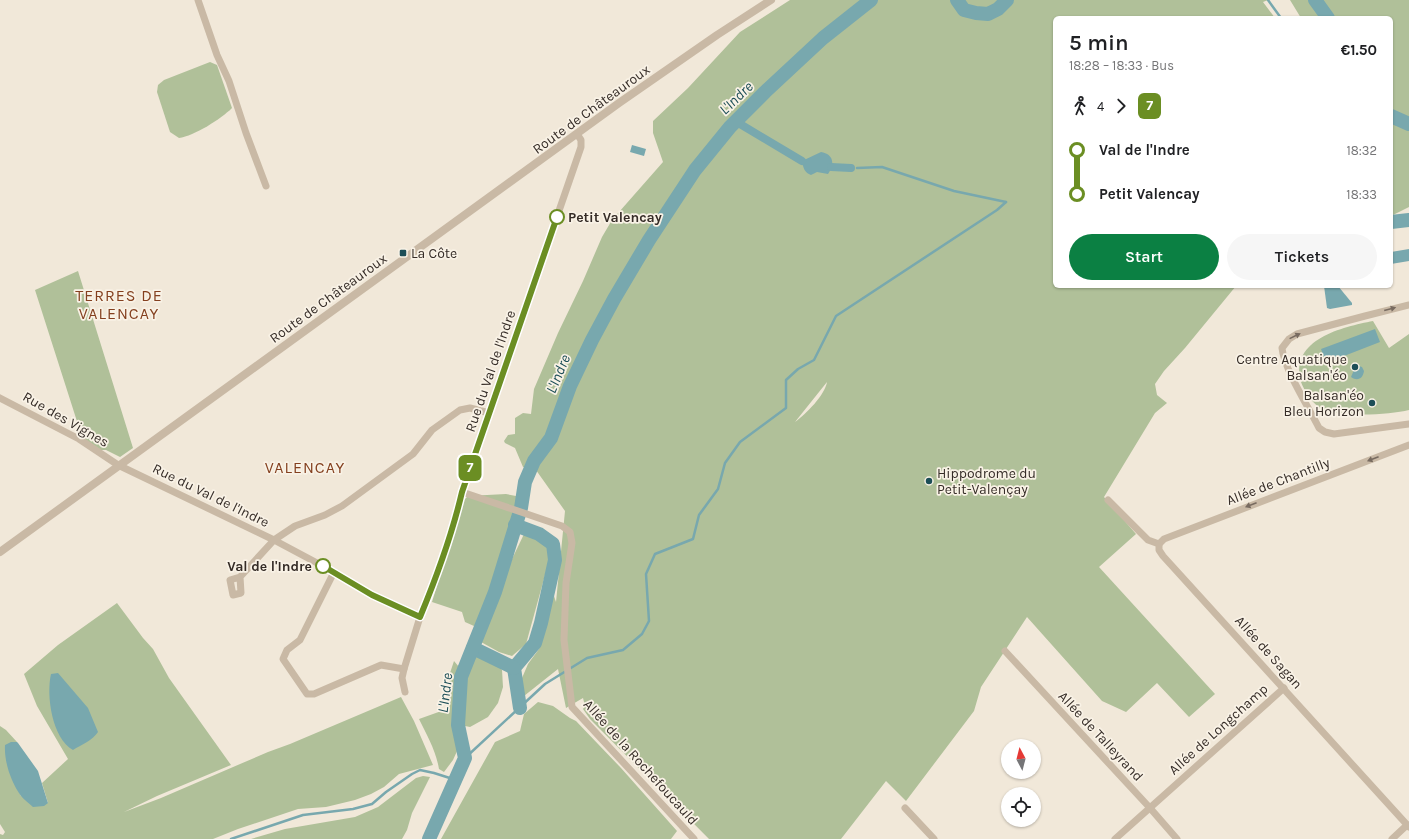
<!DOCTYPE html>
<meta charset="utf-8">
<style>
body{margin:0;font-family:Karla,sans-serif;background:#f6f6f6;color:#202124;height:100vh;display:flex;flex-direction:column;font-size:15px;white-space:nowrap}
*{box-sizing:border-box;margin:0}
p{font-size:13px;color:#757577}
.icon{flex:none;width:22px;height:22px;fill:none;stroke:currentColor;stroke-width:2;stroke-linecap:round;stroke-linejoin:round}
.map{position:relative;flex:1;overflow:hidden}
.sheet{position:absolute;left:1053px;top:16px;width:340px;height:272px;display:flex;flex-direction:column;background:#fff;border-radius:6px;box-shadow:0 1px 3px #0004}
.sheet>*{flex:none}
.badge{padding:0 8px;border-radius:6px;font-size:14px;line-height:26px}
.needle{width:26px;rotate:353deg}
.tools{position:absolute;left:1001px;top:739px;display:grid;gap:8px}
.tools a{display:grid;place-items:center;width:40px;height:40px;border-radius:50%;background:#fff;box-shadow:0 1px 3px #0004;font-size:20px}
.map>.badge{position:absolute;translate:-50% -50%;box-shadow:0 0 0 2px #fff}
.legs{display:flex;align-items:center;gap:6px;height:44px;padding:0 16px;font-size:13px}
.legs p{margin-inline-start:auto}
.summary{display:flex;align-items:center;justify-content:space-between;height:68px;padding:0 16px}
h1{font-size:22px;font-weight:600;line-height:30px}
.primary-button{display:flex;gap:8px;margin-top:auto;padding:8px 16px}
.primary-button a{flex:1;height:46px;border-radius:24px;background:#0b8043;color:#fff;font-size:16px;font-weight:600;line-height:46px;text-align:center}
.primary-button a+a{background:#f6f6f6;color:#202124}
ul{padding:0 16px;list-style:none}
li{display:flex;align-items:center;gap:14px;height:44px;font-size:15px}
li i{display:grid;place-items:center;width:6px;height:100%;margin:0 5px;background:currentColor}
li i::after{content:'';width:10px;height:10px;margin:-5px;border:3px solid;border-radius:50%;background:#fff}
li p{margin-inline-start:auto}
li:first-child i{background:linear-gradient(#0000 50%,currentColor 0)}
li:last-child i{background:linear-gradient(currentColor 50%,#0000 0)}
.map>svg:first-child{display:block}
.green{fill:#b0c099;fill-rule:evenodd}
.water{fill:#78a8ae}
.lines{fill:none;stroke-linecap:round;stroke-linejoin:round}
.stream{stroke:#78a8ae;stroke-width:2.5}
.canal{stroke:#78a8ae;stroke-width:8}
.river{stroke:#78a8ae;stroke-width:14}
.minor{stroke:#c9b9a5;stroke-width:7}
.tertiary{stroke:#c9b9a5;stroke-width:8}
.oneway{fill:#786b60}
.line-1-casing{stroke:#fff;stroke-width:9}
.line-1{stroke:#6b8e23;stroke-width:6}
.stop-1-dot{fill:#fff;stroke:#6b8e23;stroke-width:2}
.poi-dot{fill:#1c4e57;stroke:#f9f2e6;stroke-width:1.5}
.labels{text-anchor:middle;stroke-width:3.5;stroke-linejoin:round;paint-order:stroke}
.street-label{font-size:14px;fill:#352c27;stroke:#f9f2e6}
.stop-label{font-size:14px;font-weight:bold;fill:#352c27;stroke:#f9f2e6;text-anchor:start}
.poi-label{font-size:14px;fill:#352c27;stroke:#f9f2e6;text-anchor:start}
.water-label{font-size:15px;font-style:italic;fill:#1c4e57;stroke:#f9f2e6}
.quarter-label{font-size:16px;letter-spacing:1px;fill:#84401f;stroke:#f9f2e6}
</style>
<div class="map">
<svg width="1409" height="839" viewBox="0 0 1409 839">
<rect width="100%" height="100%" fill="#f1e8d9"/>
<g class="green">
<path d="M790,0h478l-5,2 12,16h-220v268h181l-51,62 -21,23 -9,13 2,11 10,8 -12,10 -51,84 32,37 -37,33 116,127 -26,23 -32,-34 -31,29 -24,-11 -75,-84 -46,70 -7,24 -68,90 -20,-20 -45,58h-132l-119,-120 -7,-10 2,-3 -2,-8 -17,10 -8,-39 -34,27 -2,-18 6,-14 11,-15 9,-41 6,-12 2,6 9,-91 -34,-48 -2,5 -6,-1 -8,-19 -10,-5 -1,-2 4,-6 7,-1v-16l8,-5 8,1 3,-25 24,-56 25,-52 19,-44 10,-17 51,-58 -10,-29v-12l35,-33 52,-56zM827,382c-2,13 -21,32 -32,40z"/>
<path d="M1290,0h119v207l-18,9v-198h-90z"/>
<path d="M210,62l7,3 15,43c-11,11 -38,28 -53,30l-9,-6 -13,-40 1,-7 6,-5z"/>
<path d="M78,271l55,177 -13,9 -14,-7h-6l-18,-13 -47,-147z"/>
<path d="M1373,321l16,27 20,-14v76c-21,5 -72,8 -90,-3 -8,-5 -15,-17 -18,-25 -12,-43 42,-55 72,-61z"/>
<path d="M506,494l10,2 5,5 -7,19 -7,26 -28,76 -5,4 -9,-4 -3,-10 -30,-10 31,-101 5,-5z"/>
<path d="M525,532l17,9 6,6 2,10 -24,87 -14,12 -13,-4 -18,-10 31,-83z"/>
<path d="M117,603l26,35 10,11 16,29 62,87 -74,31 -33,16 37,-14 107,-46 22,-8 111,-47 13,24 19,44 -34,9 -15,13 -13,7 -16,6 -29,7 -28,2 -60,20 -25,10h-213v-5l3,1 2,-3 -5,-8v-98l6,4 11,12h-6l-1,31 11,23 27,7 -6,-20 26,-24 -31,-53 -13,-32 34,-29z"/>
<path d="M476,654l17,6 9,10 1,17 -5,16 -10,14 -18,10 -5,-1 -4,-22 7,-29z"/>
<path d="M454,661l5,6 -5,38 4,44 -5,11 -9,12 -5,-3c-3,-18 -12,-34 -20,-50l28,-10v-27z"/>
<path d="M538,702l15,4 17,12 6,3 45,47 56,63 -6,8h-230l54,-97 25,-11 4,-17z"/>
<path d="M423,776l7,1 -18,36 -5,17 -5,9h-151l34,-10 70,-12 23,-10 38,-29z"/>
</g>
<g class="water">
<path d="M632,145l14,4 -2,7 -14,-4z"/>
<path d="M821,152c13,2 14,13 7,22l-11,-2 -6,3c-6,-2 -8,-7 -9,-14z"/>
<path d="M1409,249v12l-18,3v-12z"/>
<path d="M1324,286h14l14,17v2l-22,4 -3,-1z"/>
<path d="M1375,329l5,13 -54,21 -5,-14z"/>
<path d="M1356,365l6,2 2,4c-1,7 -6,11 -13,6z"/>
<path d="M58,673l30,35 10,24c-5,8 -17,13 -25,18 -21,-12 -27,-54 -22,-76z"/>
<path d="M11,742h6l1,1 20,28 9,29 1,3 -4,3 -11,1c-4,-4 -9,-7 -12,-11 -10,-14 -17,-34 -16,-51z"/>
</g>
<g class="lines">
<g class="stream">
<path d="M1268,0l13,18"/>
<path d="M857,168l25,-1 72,24 52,11"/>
<path d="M465,758l80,-74 42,-26 36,-8 19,-16 7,-13 -3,-47 9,-20 38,-15 6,-24 19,-26 7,-26 15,-21 46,-34v-28l12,-11 16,-9 22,-44 161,-106 9,-8"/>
<path d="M231,839l72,-24 50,-6 19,-5 14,-12 26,-18 8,-4 14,3 22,7"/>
</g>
<g class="canal">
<path d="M735,121l67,40"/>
<path d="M831,167l20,1"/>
</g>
<g class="river">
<path d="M957,0l7,10 12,3 12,1 10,-5 9,-9"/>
<path d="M1315,0l13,18"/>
<path d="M1391,116l18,8"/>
<path d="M1391,222l18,-2"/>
<path d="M515,525l24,9 14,10 2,16 -14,63 -6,20 -21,25 6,40"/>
<path d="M473,648l41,20"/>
<path d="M429,839l36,-81 -7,-33 3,-48 34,-85 26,-84 4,-26 9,-21 17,-23 19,-52 22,-46 22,-41 35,-59 46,-70 35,-43 35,-35 58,-54 48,-38"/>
</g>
<g class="minor">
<path d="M198,0l19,55 12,26 17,52 20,53"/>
<path d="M1409,305l-44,11 -68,18 -8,5 -7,9c2,21 27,60 37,80l6,4 9,2 75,-10"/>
<path d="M0,398l79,41 39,26 156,75 60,32 38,23 48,22"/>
<path d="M462,492l100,34 8,6 2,11 -6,40 -2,57 8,67 122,132"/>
<path d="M1108,500l40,40 11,4v6l4,6 246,271"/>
<path d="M1159,544l5,-5 245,-94"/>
<path d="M334,572l-34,68 -13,10 -4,9 24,35h7l67,-29 23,4"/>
<path d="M240,577l1,16 -8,2 -3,-15 10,-3 34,-37 21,-14 30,-11 17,-9 71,-52 19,-24 28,-20 10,-2 19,5"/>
<path d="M1005,651l145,157 27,31"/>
<path d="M405,692l-3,-14 2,-9 16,-52 14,-33 22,-69 6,-23 119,-345v-7l-4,-6"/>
<path d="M905,808l29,31"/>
<path d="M1115,839l169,-151"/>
<path d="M1392,839l15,-14"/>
</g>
<path class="tertiary" d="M0,552l619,-449 98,-68 54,-35"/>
</g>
<defs><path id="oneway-solid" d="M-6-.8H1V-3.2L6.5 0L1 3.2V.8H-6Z"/></defs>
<g class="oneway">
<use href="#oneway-solid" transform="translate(1390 309) rotate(-15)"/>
<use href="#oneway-solid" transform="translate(1295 336) rotate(-26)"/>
<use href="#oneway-solid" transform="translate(1373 459) rotate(159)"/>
<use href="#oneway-solid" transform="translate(1251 505) rotate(159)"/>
</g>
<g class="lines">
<defs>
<path id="line-1" d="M323,566l49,29 48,22c17,-41 32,-82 42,-125l95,-275"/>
</defs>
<use href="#line-1" class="line-1-casing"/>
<use href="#line-1" class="line-1"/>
</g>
<g class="stop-1-dot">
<circle cx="557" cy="217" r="7"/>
<circle cx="323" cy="566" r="7"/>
</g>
<g class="poi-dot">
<rect x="399" y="249" width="8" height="8" rx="2"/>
<circle cx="1355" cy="367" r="4"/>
<circle cx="1372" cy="403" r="4"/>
<circle cx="929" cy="481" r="4"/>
</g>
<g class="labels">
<g class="street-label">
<text transform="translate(591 109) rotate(-36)" y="5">Route de Châteauroux</text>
<text transform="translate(328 298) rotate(-36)" y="5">Route de Châteauroux</text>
<text transform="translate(490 371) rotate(-71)" y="5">Rue du Val de l'Indre</text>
<text transform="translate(66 419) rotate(30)" y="5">Rue des Vignes</text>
<text transform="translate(1278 481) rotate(-21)" y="5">Allée de Chantilly</text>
<text transform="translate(211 495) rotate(26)" y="5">Rue du Val de l'Indre</text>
<text transform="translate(1269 652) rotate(48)" y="5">Allée de Sagan</text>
<text transform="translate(1218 729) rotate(-42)" y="5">Allée de Longchamp</text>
<text transform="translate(1101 736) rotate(47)" y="5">Allée de Talleyrand</text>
<text transform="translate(641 762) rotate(48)" y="5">Allée de la Rochefoucauld</text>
</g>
<g class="stop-label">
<text x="568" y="222">Petit Valencay</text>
<text x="312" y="571" text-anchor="end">Val de l'Indre</text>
</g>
<g class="poi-label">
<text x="411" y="258">La Côte</text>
<text x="1347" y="364" text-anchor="end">Centre Aquatique<tspan x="1347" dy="16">Balsan'éo</tspan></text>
<text x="1364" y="400" text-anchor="end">Balsan'éo<tspan x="1364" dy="16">Bleu Horizon</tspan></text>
<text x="937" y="478">Hippodrome du<tspan x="937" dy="16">Petit-Valençay</tspan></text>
</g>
<g class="water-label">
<text transform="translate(736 98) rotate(-44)" y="5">L'Indre</text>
<text transform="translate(558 374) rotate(-67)" y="5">L'Indre</text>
<text transform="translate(445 693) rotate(-83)" y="5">L'Indre</text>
</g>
<g class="quarter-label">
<text x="119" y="301">TERRES DE<tspan x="119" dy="18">VALENCAY</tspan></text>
<text x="305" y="473">VALENCAY</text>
</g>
</g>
</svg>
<div class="tools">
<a><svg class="needle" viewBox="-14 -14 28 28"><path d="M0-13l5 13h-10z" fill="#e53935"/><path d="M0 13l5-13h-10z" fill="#757577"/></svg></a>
<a><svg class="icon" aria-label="locate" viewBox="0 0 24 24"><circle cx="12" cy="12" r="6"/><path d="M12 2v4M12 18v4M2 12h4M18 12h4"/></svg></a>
</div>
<b class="badge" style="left:470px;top:468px;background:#6b8e23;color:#fff">7</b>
<section class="sheet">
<div class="summary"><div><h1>5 min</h1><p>18:28 – 18:33 · Bus</p></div><b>€1.50</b></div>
<div class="legs"><svg class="icon" aria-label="walk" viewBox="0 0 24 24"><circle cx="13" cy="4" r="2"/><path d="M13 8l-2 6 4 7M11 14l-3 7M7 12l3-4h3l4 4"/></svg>4<svg class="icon" aria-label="forward" viewBox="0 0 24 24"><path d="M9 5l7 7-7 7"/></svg><b class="badge" style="background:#6b8e23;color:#fff">7</b></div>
<ul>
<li><i style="color:#6b8e23"></i><b>Val de l'Indre</b><p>18:32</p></li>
<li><i style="color:#6b8e23"></i><b>Petit Valencay</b><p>18:33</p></li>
</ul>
<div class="primary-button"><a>Start</a><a>Tickets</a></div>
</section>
</div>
